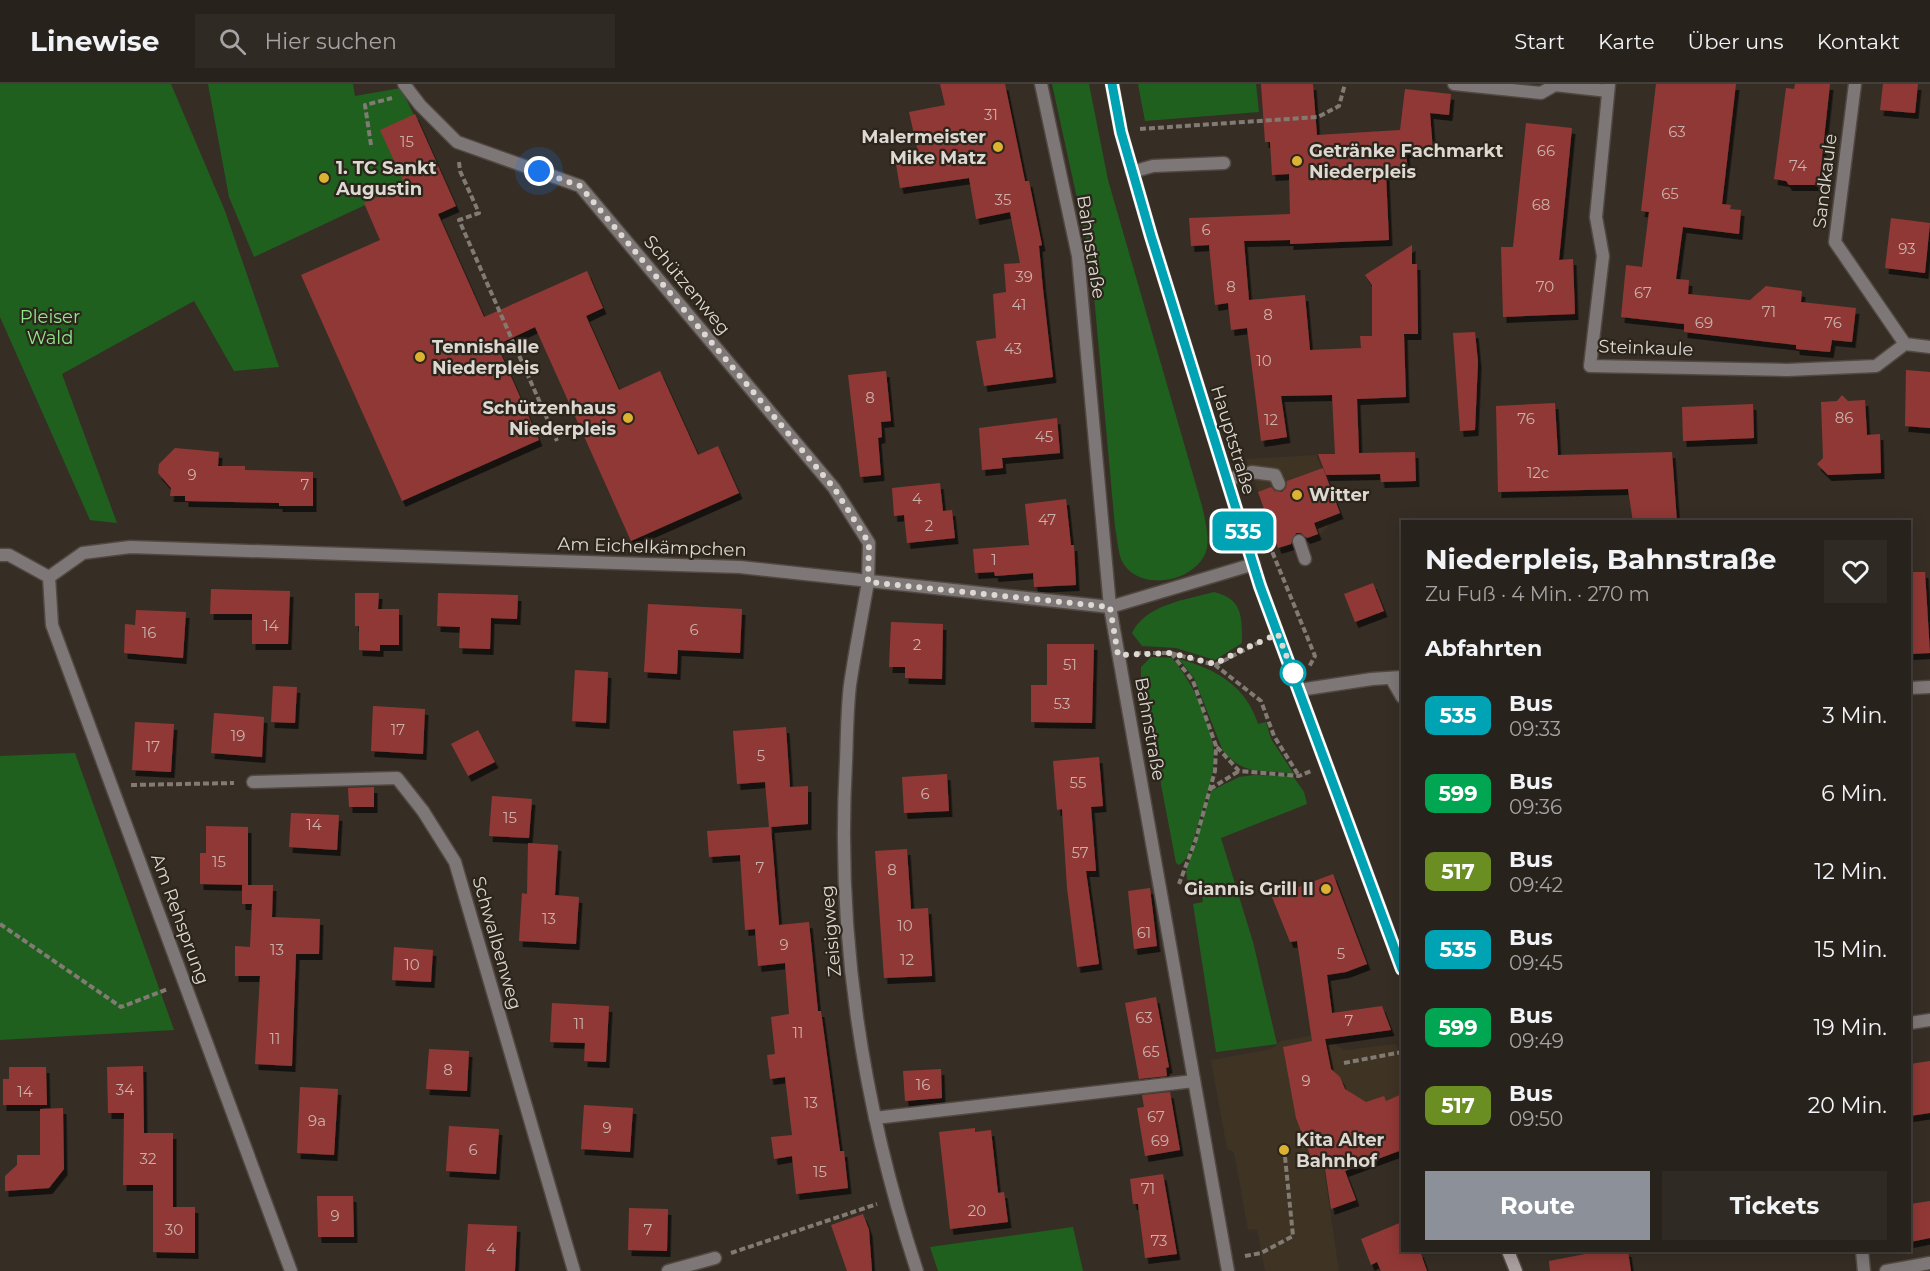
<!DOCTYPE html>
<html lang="de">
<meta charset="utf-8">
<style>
body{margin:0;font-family:Montserrat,sans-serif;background:#302a25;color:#f1f3f6;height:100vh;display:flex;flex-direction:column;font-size:22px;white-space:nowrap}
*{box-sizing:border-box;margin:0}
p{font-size:20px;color:#a5a4a3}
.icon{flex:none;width:33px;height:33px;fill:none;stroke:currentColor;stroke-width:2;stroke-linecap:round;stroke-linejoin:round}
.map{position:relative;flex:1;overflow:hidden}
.details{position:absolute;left:1401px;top:436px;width:510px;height:732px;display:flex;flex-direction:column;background:#28221c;border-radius:0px;box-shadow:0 3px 15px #0003,0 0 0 2px #443f3b}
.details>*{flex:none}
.badge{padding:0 12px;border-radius:9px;font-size:21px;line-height:39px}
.you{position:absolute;width:30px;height:30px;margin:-15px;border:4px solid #fff;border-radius:50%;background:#1a73e8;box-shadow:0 0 0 9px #1a73e833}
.map>.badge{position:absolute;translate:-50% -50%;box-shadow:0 0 0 3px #fff}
h2{padding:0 24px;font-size:22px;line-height:54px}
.round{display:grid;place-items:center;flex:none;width:63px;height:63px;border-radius:0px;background:#302a25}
.overview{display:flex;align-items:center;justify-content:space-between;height:102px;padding:0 24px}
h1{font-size:28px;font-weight:700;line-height:45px}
.cta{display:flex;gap:12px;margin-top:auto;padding:12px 24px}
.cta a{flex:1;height:69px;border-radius:0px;background:#8c9099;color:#fff;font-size:24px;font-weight:700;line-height:69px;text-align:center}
.cta a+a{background:#302a25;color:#f1f3f6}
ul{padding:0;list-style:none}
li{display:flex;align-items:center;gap:18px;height:78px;padding:0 24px}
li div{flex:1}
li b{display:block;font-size:22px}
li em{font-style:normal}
li .badge{min-width:66px;font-weight:700;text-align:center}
header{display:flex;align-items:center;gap:36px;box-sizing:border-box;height:84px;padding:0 30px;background:#28221c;border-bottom:2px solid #443f3b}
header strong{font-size:28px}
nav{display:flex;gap:33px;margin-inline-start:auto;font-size:21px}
.search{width:420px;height:54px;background:#302a25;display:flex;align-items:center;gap:15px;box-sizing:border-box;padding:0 21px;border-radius:0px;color:#a5a4a3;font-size:22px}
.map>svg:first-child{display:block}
.built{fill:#3f3324}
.green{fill:#1f601e}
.building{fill:#903934;filter:url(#shadow)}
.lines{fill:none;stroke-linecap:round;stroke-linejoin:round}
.lane-casing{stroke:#514941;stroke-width:15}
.street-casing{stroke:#514941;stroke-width:15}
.secondary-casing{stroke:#514941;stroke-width:15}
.path{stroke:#827b73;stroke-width:4;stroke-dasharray:6 3;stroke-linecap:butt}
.lane{stroke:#7e7777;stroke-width:12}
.street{stroke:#7e7777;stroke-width:12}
.secondary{stroke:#aa9f9f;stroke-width:12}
.line-casing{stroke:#fff;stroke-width:14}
.line{stroke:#00a3b4;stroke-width:9}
.walk{stroke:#ddd8d2;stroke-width:6;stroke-dasharray:0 10.8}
.poi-dot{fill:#dcb233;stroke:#2c251c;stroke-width:2}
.stop-dot{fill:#fff;stroke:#00a3b4;stroke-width:3}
.labels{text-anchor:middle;stroke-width:4.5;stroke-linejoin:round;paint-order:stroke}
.number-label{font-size:15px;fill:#cab0aa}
.poi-label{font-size:18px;font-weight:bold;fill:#ddd8d2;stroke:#2c251c;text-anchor:start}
.street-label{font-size:18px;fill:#ddd8d2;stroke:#2c251c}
.park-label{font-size:18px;fill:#90e78b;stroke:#2c251c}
</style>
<header>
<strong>Linewise</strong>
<div class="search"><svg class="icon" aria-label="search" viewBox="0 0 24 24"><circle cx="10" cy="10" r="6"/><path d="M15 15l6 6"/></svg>Hier suchen</div>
<nav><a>Start</a><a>Karte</a><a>Über uns</a><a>Kontakt</a></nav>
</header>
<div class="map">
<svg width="1930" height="1187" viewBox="0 0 1930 1187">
<defs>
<filter id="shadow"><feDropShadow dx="3.5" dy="6" stdDeviation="0" flood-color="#0009"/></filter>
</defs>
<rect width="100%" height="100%" fill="#362e25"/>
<g class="built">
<path d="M1316,371l25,59 -21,20 -40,16 -34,-91z"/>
<path d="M1333,948l3,13 9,5 51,-6 6,17v64l-80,31 17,115h-74l-8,-42 -9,1 -14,-78 -7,-3 -16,-89 61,-11 9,-8z"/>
</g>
<g class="green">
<path d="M0,0h171l54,127 54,156 -45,4 -40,-70 -132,73 55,149 -27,-3 -90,-203z"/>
<path d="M208,0h145l2,12 46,-8 39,82 -186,87 -25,-60z"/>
<path d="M1052,0h37l19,96 94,326c3,13 7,29 5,42 -8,35 -71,46 -86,11 -3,-9 -4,-22 -6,-32l-24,-265z"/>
<path d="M1138,0h118l3,28 -114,9z"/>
<path d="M1214,508c29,7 28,25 28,51l-27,17 -39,-12 -34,-2 -10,-13c14,-29 54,-33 82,-41z"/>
<path d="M1151,573l21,1c19,23 37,58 41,88 4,27 -9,57 -16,82 -4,11 -7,31 -18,37l-3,-2 -35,-184v-12z"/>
<path d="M1179,575c37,10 67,27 79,65l8,-2 5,17 23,35c-32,-6 -47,4 -71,-23l-29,-73z"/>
<path d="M75,669l99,277 -174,10v-284z"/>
<path d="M1254,691l39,1 11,16 3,12 -86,34 32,104 24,102 -61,8 -23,-148 10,-2 -3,-16 -11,2 -3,-16 25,-81 28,-14z"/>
<path d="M1073,1143l10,44h-145l-8,-24z"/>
</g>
<g class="building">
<path d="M940,0h65l20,97h4l13,64 -3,1 4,43 10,88 -69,9 -8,-45 20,-3 -3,-44 13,-2 -2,-28 16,-1 -10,-51 -34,7 -7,-41 -69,10 -4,-24 24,-3 -11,-49 36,-7z"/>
<path d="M1261,0h52l4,51 83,-5 5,-41 46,5 -2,21 -19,-2 3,38 -27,1 2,21 -22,1 3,66 -99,4v-4l-46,1 5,59 56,-5 5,55 51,-2 -1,-12h12v-51l-7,-10 47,-30v19h5l1,70h-14l2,63 -49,2 2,54 56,-1 1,29 -35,1 -1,-8 -54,1 -8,-21h17l-3,-59 -51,1 6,41 -26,4 -14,-113 -16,2 -3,-27 -13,2 -6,-60 -18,1 -2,-28 101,-4 -1,-40 -17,1 -2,-33h-5z"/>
<path d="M1656,0h80l-14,120 9,1 -1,4 11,1 -2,24 -56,-7 -7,52 13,1 -1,14 62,6 16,-14 36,5 -1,11 55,6 -4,34 -20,-2 -2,12 -34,-3v-4l-112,-13v-8l-63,-7 5,-52 16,2 7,-55 -8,-1z"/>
<path d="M1795,0h35l-11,101h-30l-3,-4 -12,-2 12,-91 8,1z"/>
<path d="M1883,0h35l-3,29 -35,-3z"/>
<path d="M415,30l41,92 -18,8 46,103 103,-46 16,37 -17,8 33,74 41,-19 38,84 20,-9 21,47 -108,48 -96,-214 -38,18 42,95 -137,61 -101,-226 79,-35 -16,-37 41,-18 -25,-55z"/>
<path d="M1526,39l46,5 -13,132 14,-1 2,55 -72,3 -2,-70h12z"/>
<path d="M1891,134l39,5 -5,50 -40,-5z"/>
<path d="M1475,248l3,30 -3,68 -15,1 -7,-98z"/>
<path d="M1906,286l24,2v56l-25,-2z"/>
<path d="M886,287l5,50 -10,1 1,15 -4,1 3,37 -21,2 -12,-102z"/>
<path d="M1842,311l6,6 17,-1 2,35 13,-1 1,39 -53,2 -11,-11 6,-6 -2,-56 16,-1z"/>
<path d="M1555,319l3,52 114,-3 5,70h-44l-5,-33 -130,3 -2,-86z"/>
<path d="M1753,320l1,34 -71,3 -1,-34z"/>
<path d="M1057,334l3,35 -58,5 1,10 -21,2 -3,-42z"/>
<path d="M175,364l44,4 -1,14h27v4l68,2v34h-34v-3l-94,-2v-5h-15l1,-8 -13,-15 1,-9z"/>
<path d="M1323,384l17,45 -26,10 4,11 -11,4 -6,-5h-5l-5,11 -13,4 -20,-56 13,-5 4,4 7,1 4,-4 1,-7z"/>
<path d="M940,399l3,28 9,-1 3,28 -48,5 -3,-28 -10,1 -2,-28z"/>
<path d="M1066,415l5,46h3l2,40 -42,2 -1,-14 -38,3 -1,-4 -19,1 -2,-24 56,-4 -4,-41z"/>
<path d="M1910,488h15l5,81 -20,1z"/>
<path d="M1373,499l11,28 -29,11 -11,-28z"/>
<path d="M211,505l79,2 -2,53h-36v-30h-42z"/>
<path d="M355,509h24l-1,16h21v36h-19v6l-21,-1v-24h-4z"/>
<path d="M438,509l80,2 -1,24 -26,-1 -1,31 -31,-1 1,-21 -23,-1z"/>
<path d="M648,520l94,5 -2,44 -62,-3 -1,24 -33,-2z"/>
<path d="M136,526l50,2 -3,46 -59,-5 1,-29 10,1z"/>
<path d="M891,538l52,2 -1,55 -37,-1v-11h-16z"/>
<path d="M1047,560h47l-2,79 -61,-1v-37h16z"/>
<path d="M575,586l33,2 -2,51 -34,-2z"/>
<path d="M273,602l24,1 -2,36 -24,-1z"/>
<path d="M373,622l52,3 -2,45 -52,-3z"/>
<path d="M214,629l50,4 -2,40 -51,-4z"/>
<path d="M135,638l39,2 -3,48 -39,-2z"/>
<path d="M786,643l4,60 18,-1v38l-37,3 8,98 30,-3 9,89h3l19,140h4l4,37 -52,6 -4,-38 -18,3 -3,-22 21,-2 -7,-58 -15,2 -3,-24 8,-1 -4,-37 18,-3 -4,-51 -27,3 -3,-37 -10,1 -5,-75 -31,2 -2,-26 62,-4 -4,-45 -28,2 -4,-53z"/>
<path d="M478,646l17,32 -27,14 -17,-32z"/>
<path d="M1099,673l4,49 -12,1 5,64h-10l13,93 -22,3 -10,-79 -5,-79 -5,1 -4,-49z"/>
<path d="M947,690l2,37 -45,2 -2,-36z"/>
<path d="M374,703v20h-25l-1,-19z"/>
<path d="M492,712l40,3 -3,39 -40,-2z"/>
<path d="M291,729l48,2 -2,35 -48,-3z"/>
<path d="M206,742l42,1v58l-48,-1v-31h6z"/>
<path d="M528,759l30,2 -3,50 24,2 -3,47 -57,-3 3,-48 5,1z"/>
<path d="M907,765l4,60 17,-1 4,68 -48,2 -9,-127z"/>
<path d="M1333,790l34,90 -21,8 -19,3 5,38 50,-7 9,24 -66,9 6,30 9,8 5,12 21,13 18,-6 2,5 16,-7v56l-57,21 11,29 -25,9 -8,-54 -11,5 -16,-42 -13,-71 34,-7 -5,1 -15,-100 -7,1 -18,-45z"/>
<path d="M242,801h31l-1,32 48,2 -1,35h-23l-4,112 -37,-2 5,-88h-25v-30l15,1 2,-43h-10z"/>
<path d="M1150,804l7,58 -23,3 -6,-58z"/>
<path d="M394,863l39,3 -2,32 -39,-2z"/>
<path d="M1156,913l13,70 -3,1 1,8 -28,3 -14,-76z"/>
<path d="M552,919l57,3 -3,56 -22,-1 1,-18 -35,-1z"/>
<path d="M429,965l40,2 -2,40 -41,-2z"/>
<path d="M1930,977v52l-20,3v-52z"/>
<path d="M143,982l1,67h29v74h22v46l-42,-1v-67h-30l1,-72h-16l-1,-46z"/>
<path d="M9,983h37l1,38h-44v-26h6z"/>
<path d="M941,985l1,29 -37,3 -2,-30z"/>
<path d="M300,1003l38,2 -4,66 -37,-2z"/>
<path d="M1170,1008l10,58 -35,6 -8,-48 7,-1 -2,-12z"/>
<path d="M584,1021l49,3 -3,44 -49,-3z"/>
<path d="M63,1024l1,61 -15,19 -44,3v-15l12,-11v-10h23v-46z"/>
<path d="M449,1042l50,3 -3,45 -50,-3z"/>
<path d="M975,1044v4l16,-2 7,63 6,-1 4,30 -58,7 -11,-97z"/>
<path d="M1163,1090l14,80 -32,4 -7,-54h-5l-3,-25z"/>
<path d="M317,1112h36l1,41h-36z"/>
<path d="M1930,1117v37l-20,4v-38z"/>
<path d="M629,1124l39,1 -1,42 -39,-1z"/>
<path d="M863,1130l6,16 3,41h-25l-16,-46z"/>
<path d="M1402,1138v29h18l7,20h-46l-4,-9 -6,3 -10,-26z"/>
<path d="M468,1140l49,2 -2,45h-50z"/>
<path d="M1601,1167h27l3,20h-81l-1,-10z"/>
</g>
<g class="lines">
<defs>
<g id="lane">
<path d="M404,0l16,21 37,37 123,44 254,302 35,55 -1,39"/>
<path d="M1132,88l21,-6 71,-3"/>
<path d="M1227,396l25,-8 23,3 4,9"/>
<path d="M1299,457l6,18"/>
<path d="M1391,594l11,19"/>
<path d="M253,698l144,-4 26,33"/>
<path d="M875,1034l319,-37"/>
<path d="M1862,1167l2,20"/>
<path d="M668,1187l47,-13"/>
<path d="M1886,1187l44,-8"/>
</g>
<g id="street">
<path d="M1041,0l37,172 32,351 118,664"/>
<path d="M1454,0l87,9 14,-8 53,6"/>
<path d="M1609,0l-13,133 7,39 -13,110 197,4 89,-4 29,-22"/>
<path d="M1855,0l-20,158 70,102 25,3"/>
<path d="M0,471h9l40,22"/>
<path d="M49,493l34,-24 47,-6 610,20 370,40 144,-43"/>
<path d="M49,493l3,48 239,646"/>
<path d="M868,498c-6,34 -13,69 -18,103 -3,25 -3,52 -4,77 -10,173 17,345 71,509"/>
<path d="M1910,604l20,-1"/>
<path d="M1299,606l73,-11 30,-2"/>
<path d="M423,727l32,51 119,409"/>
<path d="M1910,939l20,-3"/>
</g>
<g id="secondary">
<path d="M1112,0l9,48 30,104 109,350 142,383"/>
<path d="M1508,1167l8,20"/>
</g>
</defs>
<use href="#lane" class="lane-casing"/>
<use href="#street" class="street-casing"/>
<use href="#secondary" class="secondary-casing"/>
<g class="path">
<path d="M1140,45l178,-12 21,-11 6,-22"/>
<path d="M371,61l-6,-40 27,-7"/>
<path d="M459,78l1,9 19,42 -20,7 98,221"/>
<path d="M1269,460l46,112 -6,11"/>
<path d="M1135,569h36l44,12 46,36 13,35 25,40"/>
<path d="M1171,569l22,28 23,65 -1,25 -19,68 -17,45"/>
<path d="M1215,581l47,-24"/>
<path d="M1217,663l22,24 60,5 12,-5"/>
<path d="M131,701l103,-2"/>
<path d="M1210,705l29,-18"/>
<path d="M0,840l121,83 47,-18"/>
<path d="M1344,979l58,-11"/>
<path d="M731,1169l146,-49"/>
<path d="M1245,1172l16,-3 32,-17 -9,-89"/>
</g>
<use href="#lane" class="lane"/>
<use href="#street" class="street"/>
<use href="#secondary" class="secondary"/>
</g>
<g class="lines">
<defs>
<path id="line" d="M1112,0l9,48 30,104 109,350 142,383"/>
</defs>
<use href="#line" class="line-casing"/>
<use href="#line" class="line"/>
<path class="walk" d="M539,87l41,15 254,302 35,55 -1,39 242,25 8,48 53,-2 44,11 24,-13 39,-17 15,39"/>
</g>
<g class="poi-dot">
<circle cx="998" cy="63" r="6"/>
<circle cx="1297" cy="77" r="6"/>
<circle cx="324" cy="94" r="6"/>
<circle cx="420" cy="273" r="6"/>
<circle cx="628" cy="334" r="6"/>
<circle cx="1297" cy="411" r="6"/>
<circle cx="1326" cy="805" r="6"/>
<circle cx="1284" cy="1066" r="6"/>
</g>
<circle class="stop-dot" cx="1293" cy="589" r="12"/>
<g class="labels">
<g class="number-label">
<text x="991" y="36">31</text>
<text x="1677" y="53">63</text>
<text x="407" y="63">15</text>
<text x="1546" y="72">66</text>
<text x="1798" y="87">74</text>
<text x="1670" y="115">65</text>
<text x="1003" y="121">35</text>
<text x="1541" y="126">68</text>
<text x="1206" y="151">6</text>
<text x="1907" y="170">93</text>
<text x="1024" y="198">39</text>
<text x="1231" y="208">8</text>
<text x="1545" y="208">70</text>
<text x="1643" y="214">67</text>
<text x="1019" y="226">41</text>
<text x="1769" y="233">71</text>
<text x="1268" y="236">8</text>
<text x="1704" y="244">69</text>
<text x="1833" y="244">76</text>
<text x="1013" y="270">43</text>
<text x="1264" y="282">10</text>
<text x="870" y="319">8</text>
<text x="1844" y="339">86</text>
<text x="1526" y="340">76</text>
<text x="1271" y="341">12</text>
<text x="1044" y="358">45</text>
<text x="1538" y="394">12c</text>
<text x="192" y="396">9</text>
<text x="305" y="406">7</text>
<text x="917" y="420">4</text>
<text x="1047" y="441">47</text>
<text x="929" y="447">2</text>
<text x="994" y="481">1</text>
<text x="271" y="547">14</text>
<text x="694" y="551">6</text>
<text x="149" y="554">16</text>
<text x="917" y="566">2</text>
<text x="1070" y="586">51</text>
<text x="1062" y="625">53</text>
<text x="398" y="651">17</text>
<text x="238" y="657">19</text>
<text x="153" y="668">17</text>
<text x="761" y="677">5</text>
<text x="1078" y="704">55</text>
<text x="925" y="715">6</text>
<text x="510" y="739">15</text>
<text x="314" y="746">14</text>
<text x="1080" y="774">57</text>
<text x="219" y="783">15</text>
<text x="760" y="789">7</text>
<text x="892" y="791">8</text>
<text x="549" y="840">13</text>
<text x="905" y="847">10</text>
<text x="1144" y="854">61</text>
<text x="784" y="866">9</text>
<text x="277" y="871">13</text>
<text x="1341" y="875">5</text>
<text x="907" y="881">12</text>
<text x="412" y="886">10</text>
<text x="1144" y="939">63</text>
<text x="1349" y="942">7</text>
<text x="579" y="945">11</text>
<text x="798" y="954">11</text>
<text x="275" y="960">11</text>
<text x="1151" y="973">65</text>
<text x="448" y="991">8</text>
<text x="1306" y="1002">9</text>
<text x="923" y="1006">16</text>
<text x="125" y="1011">34</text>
<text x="25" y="1013">14</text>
<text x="811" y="1024">13</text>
<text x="1156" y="1038">67</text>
<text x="317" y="1042">9a</text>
<text x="607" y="1049">9</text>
<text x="1160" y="1062">69</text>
<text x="473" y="1071">6</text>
<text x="148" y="1080">32</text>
<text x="820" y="1093">15</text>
<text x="1148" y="1110">71</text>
<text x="977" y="1132">20</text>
<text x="335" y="1137">9</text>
<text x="174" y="1151">30</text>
<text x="648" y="1151">7</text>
<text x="1159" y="1162">73</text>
<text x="491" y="1170">4</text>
</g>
<g class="poi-label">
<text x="986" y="59" text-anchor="end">Malermeister<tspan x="986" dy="21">Mike Matz</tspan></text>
<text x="1309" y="73">Getränke Fachmarkt<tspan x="1309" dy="21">Niederpleis</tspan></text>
<text x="336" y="90">1. TC Sankt<tspan x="336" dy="21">Augustin</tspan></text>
<text x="432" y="269">Tennishalle<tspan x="432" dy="21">Niederpleis</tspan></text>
<text x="616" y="330" text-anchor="end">Schützenhaus<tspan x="616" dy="21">Niederpleis</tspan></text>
<text x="1309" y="417">Witter</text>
<text x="1314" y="811" text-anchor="end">Giannis Grill II</text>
<text x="1296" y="1062">Kita Alter<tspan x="1296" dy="21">Bahnhof</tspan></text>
</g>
<g class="street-label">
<text transform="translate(1825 97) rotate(-83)" y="6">Sandkaule</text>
<text transform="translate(1091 163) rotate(81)" y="6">Bahnstraße</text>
<text transform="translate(687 201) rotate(50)" y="6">Schützenweg</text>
<text transform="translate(1646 264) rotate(2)" y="6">Steinkaule</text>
<text transform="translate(1233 356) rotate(73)" y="6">Hauptstraße</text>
<text transform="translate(652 463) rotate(2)" y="6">Am Eichelkämpchen</text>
<text transform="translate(1150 645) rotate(80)" y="6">Bahnstraße</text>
<text transform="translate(180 835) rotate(70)" y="6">Am Rehsprung</text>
<text transform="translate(831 847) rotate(-95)" y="6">Zeisigweg</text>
<text transform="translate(497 859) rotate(74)" y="6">Schwalbenweg</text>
</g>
<g class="park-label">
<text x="50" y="239">Pleiser<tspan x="50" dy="21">Wald</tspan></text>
</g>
</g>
</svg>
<div class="you" style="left:539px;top:87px"></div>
<b class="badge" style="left:1243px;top:447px;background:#00a3b4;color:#fff">535</b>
<section class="details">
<div class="overview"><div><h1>Niederpleis, Bahnstraße</h1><p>Zu Fuß · 4 Min. · 270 m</p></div><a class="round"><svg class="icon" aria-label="heart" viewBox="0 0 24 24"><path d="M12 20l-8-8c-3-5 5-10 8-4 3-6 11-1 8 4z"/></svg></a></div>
<h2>Abfahrten</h2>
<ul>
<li><span class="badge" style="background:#00a3b4;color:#fff">535</span><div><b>Bus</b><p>09:33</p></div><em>3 Min.</em></li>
<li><span class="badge" style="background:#00a651;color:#fff">599</span><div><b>Bus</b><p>09:36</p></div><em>6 Min.</em></li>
<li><span class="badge" style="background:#6b8e23;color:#fff">517</span><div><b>Bus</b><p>09:42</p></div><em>12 Min.</em></li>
<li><span class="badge" style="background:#00a3b4;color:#fff">535</span><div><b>Bus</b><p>09:45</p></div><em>15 Min.</em></li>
<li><span class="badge" style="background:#00a651;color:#fff">599</span><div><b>Bus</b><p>09:49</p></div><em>19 Min.</em></li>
<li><span class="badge" style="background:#6b8e23;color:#fff">517</span><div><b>Bus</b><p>09:50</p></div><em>20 Min.</em></li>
</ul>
<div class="cta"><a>Route</a><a>Tickets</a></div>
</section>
</div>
